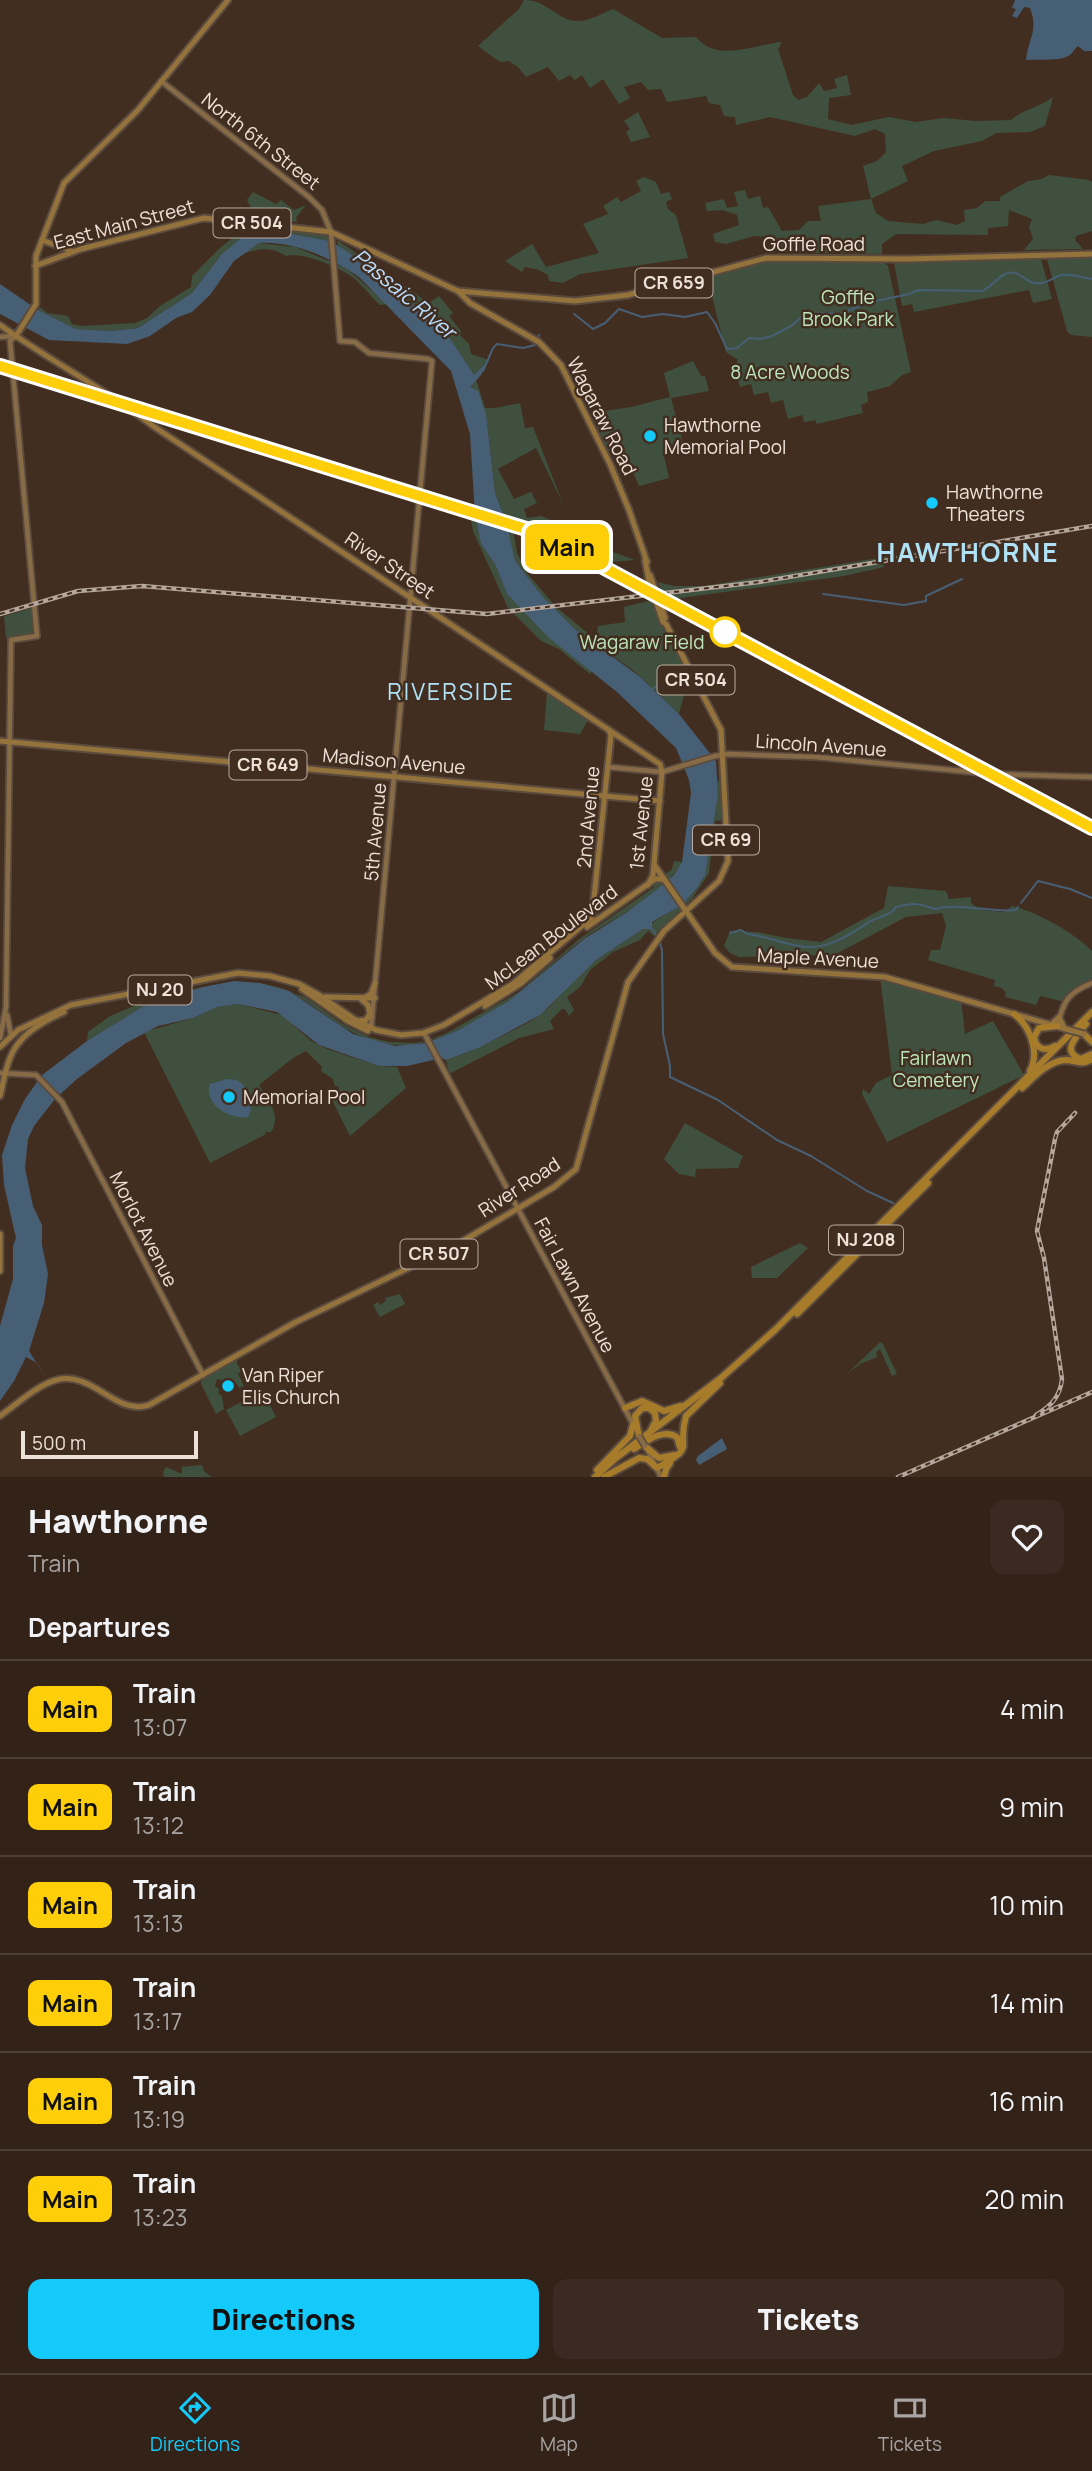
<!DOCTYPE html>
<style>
body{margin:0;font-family:Manrope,sans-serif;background:#3a2a21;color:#f1f3f6;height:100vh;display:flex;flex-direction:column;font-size:26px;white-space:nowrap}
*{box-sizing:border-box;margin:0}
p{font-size:23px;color:#a8a4a2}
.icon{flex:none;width:38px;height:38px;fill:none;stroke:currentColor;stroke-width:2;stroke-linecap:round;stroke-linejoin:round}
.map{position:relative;height:1477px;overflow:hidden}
.details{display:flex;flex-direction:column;background:#322218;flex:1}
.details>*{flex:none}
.badge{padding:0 14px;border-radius:10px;font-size:24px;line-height:46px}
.scale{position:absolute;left:21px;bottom:18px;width:177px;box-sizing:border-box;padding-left:7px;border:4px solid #eee1d8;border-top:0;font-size:19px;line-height:24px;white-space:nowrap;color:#eee1d8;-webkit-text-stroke:5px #422e20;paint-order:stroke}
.map>.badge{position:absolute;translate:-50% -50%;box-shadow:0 0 0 4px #fff}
h2{padding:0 28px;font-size:26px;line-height:63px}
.round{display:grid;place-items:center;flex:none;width:74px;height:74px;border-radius:14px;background:#3a2a21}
.headline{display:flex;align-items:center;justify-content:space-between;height:119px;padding:0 28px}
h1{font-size:33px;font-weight:800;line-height:52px}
.button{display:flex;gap:14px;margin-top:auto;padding:14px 28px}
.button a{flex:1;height:80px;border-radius:14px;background:#14cafb;color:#111;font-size:28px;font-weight:800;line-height:80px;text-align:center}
.button a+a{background:#3a2a21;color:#f1f3f6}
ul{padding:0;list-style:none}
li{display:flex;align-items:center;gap:21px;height:98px;padding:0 28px;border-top:2px solid #4d3f37}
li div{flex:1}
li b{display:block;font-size:26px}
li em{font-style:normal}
li .badge{min-width:77px;font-weight:700;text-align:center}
.dock{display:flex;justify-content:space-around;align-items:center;height:98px;border-top:2px solid #4d3f37;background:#322218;font-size:19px;color:#a8a4a2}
.dock a{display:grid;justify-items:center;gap:4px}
.dock .active{color:#14cafb}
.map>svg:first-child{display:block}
.green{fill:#3f513e}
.water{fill:#475f75}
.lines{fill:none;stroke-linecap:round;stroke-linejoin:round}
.stream{stroke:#475f75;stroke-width:2}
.secondary-casing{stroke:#5b4b3e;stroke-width:8}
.primary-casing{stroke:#5b4b3e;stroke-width:9}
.highway-casing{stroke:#5b4b3e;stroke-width:10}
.secondary{stroke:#876b47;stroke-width:4.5}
.primary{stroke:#94723b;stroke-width:5}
.highway{stroke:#a67c2a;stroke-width:6}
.rail-casing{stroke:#b6a79d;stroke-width:4.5}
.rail{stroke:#422e20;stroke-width:2;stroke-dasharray:5;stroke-linecap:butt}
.secondary-bridge-casing{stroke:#5b4b3e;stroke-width:8;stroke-linecap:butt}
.primary-bridge-casing{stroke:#5b4b3e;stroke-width:9;stroke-linecap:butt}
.secondary-bridge{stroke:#876b47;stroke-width:4.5}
.primary-bridge{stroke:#94723b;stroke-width:5}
.line-casing{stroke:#fff;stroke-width:16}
.line{stroke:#fece08;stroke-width:10}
.poi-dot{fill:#14cafb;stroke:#422e20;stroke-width:2.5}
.stop-dot{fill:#fff;stroke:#fece08;stroke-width:3.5}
.labels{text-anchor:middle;stroke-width:5;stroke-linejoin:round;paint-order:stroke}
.shield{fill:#422e20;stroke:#baaba1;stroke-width:2}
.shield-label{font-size:18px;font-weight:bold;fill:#eee1d8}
.street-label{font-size:19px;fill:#eee1d8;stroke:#422e20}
.park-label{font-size:19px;fill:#bce7ba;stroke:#422e20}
.poi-label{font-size:19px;fill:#eee1d8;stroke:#422e20;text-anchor:start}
.water-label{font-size:21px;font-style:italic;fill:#b9ddff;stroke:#422e20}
.quarter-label{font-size:23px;letter-spacing:2px;fill:#afe2f7;stroke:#422e20}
.district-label{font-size:26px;font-weight:bold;letter-spacing:2px;fill:#afe2f7;stroke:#422e20}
</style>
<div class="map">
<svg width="1092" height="1477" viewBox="0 0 1092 1477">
<rect width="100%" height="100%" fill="#422e20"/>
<g class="green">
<path d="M524,0c26,0 33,23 57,21 10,-1 22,-8 32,-12l49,29 34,-1c21,26 57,8 86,5l-4,7 15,46 5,5 9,-3 12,-14 5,8 13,-3 -3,-9 13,-4 4,20 -22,3 -1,21 24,6 37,-8 27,5 28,-4 32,3 35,-1c14,-12 26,-11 42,-23l-8,29 -15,6 -34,1 -14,8 -48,10 -32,15 6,15 -37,18 5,14 12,8 35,3 13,-4 21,5 8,-4 -1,-11 13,-2 8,-7h15v-4l28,-16 14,-2 7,-4 40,5 3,2v49l-16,5 -1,4 8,9 -59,1 9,-11 -4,-12 3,-8 -23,-9 -1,16 -20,2v7l-92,-1 -14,10v10l-103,-2 -1,-9 -6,-6 -18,-1 -28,8 -11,-2 -2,-8 26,-9 -2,-10 -14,-5 -16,1 -2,-8 19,-4 3,9 11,-2 -4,-14 11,-2 3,9 12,-3 3,12 5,-1 14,24 17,-1 9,-9h13l-3,-15 53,-7 -8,-33 14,-5 9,-9 -1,-18 -10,-5 -20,7 -85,-19 -34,8 -1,-8 -11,-1 -4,-11 -11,-2 -3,-7 -39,6 -6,-13 -13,1 -7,-8 -17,5 6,11 -11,6 -16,-25 -13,9 -8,-13 -7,5 -5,-5 -11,6 -11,-14 -22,10 -8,-10 -9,-6 -9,1 -22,-16 41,-37z"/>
<path d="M638,112l12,25 -19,5 -5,-10 4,-3 -6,-8z"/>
<path d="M644,177l12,5 5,12 8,-2 3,7 -6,3 2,7 8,6 12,43 -108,16 -17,9 -14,-2 -1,-6 -9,-5 -14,-3 -3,5 -17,-11 27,-17 14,23 53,-14 -16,-29 25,-10 -5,-8 14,-9 4,5 20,-11 -5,-10z"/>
<path d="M253,192l23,12 5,-4 13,10 12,-5 -10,13 1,4 -78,-8 2,-2 7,2 23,-6 -4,-8z"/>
<path d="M253,226h23l52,8 2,7 -54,-10 -55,24 -29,38 -54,35 -27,3 -35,-2 -38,-19 2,-3 7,6 21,3 4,8 11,2 52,-3 12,-5 13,-12 31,-19 1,-11c19,-19 36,-39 61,-50z"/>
<path d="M337,240l92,63 10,-7 14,17 -4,3 12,15 -1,4 9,9 2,10 18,6 -15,16 -35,-54 -65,-45 -23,-23 -13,-7z"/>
<path d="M259,243l36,4 51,21 41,36 -7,1c-10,-9 -19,-22 -29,-29 -14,-9 -49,-25 -65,-20 -14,-9 -25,-8 -41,-3z"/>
<path d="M1092,256v81l-21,-2 -4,-4 -20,-72z"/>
<path d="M1008,257l33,2 11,40 -19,4 -4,-13 -115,22 -2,-8 -10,2 -8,-44z"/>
<path d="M766,260l116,1 6,5 23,106 -9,3 -12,11 -23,6 1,10 -7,3 2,8 -46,11 -2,-4 -11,2 -2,-7 -14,4 -5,-19 -12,3 -3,-11 -14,3 -3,-11 -11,3 -6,-21 4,-6 -12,-8 -19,-76z"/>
<path d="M693,361l8,15h4l4,15 -38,7 14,52 -21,6 5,22 -30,8 -18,-41 -13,6 -16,-35 12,-5 27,-4 39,-10 -6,-24z"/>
<path d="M476,379l9,29h10l25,-5 5,25 8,-1 30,77 -27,-56 -38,21 16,30 17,-7 6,11 -13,6 3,9 14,-2 55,23 3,8 36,13 -24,2 -47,-24 -58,-17 -11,-28 -9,-79 -17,-26z"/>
<path d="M470,514l5,1 6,29 14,20 12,30 63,60 22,17 -2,3 -31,-25 -18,-8 -33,-33 -35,-77z"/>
<path d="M506,526l7,2 4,25 10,20 29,34 40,33 2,-14 27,-4 -1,-15 29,-7 12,31 22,37 -1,7 -9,5 7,15 -5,19 -46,-44 -56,-39 -34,-34 -28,-36z"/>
<path d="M922,551l1,5 -40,7 1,4 -40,9 -179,24 -7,-18 16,4h30z"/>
<path d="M31,608l2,22 -1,3 -26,5 -2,-22z"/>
<path d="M547,693l41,27 -8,14 -36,-4z"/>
<path d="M717,779l7,10v31l-9,1 -6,52 -17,26 -35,33 1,7 -10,-8 -8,9 -27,12 -23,18 -10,17 -13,10 7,13 -5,6 -4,-7h-3l-12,12 4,8 -35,9 -70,36 -3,-14 35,-13 50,-26 17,-13 25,-27 23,-21 47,-31 8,-1 1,-5c18,-11 49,-29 53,-51 3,-13 2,-26 5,-39 5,-18 9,-34 7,-54z"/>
<path d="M674,861l8,1c-18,34 -66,54 -96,75 -26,19 -49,42 -74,62 -26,20 -84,50 -118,46 -44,-5 -67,-32 -103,-53 -9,-5 -21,-6 -31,-9l45,14 39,28 25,12 20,5 25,1 12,-2 21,-8 72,-41 59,-52 75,-52 5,-15 4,4 10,-8z"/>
<path d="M888,886l58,5 3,8 22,-2v6l10,7 23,2 8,-6c25,6 61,26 80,45v32l-11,5 -16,14 -25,-6 -4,9 -31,-8 1,-4 -4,-5 -8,-2 1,-6 -67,-20 3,-10h9l6,-24 -4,-13 -36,4 -72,38 -95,2 -9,-4 -6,-7 6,-15 27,1 29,6 35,4 63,-34z"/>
<path d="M880,976l81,23 4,35 28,-13 31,54 -137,67 -25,-48 1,-5 6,5 7,-11 16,-8z"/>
<path d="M203,987l-61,20 -55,34 1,-9 22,-16 29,-12v-4z"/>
<path d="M238,1004l44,11 29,26 16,8 52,17 18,1 9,21 -56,48 -18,-36 3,1 4,-14 -4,-1 -2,-7 -12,-8 1,-4 -16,-16 -13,7 -34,27c9,15 23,30 12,47h-6l1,2 -56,29 -66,-131 49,-14 24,-11z"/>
<path d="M685,1123l58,33 -5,12 -42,1 -1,8 -16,-3 -15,-15z"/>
<path d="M800,1243l8,5 -31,30h-25l-1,-11z"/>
<path d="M400,1294l5,10 -25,13 -7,-12 5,-3 2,3 6,-4 -1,-3z"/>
<path d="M880,1342l3,2 14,30 -5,2 -12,-27 -4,3 1,5 -17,7 -14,11z"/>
<path d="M237,1359v5l5,6 -4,4 6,12 -5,2 -2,-4 -20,-5 -2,7 4,3 -1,4 4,3 2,13 -8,5 -15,-30v-3z"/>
<path d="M263,1391l13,26 -36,19 -14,-26z"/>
<path d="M202,1465l2,6 7,6h-47l-1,-5 3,-5 16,7v-7z"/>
</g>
<g class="water">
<path d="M1015,0h77v51h-8l-6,-5c-3,2 -4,5 -7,8 -8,8 -34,5 -45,6 2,-21 13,-29 4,-52l-6,-1 -7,11 -5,-2 4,-7 -4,-1z"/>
<path d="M276,231l54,10 21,13 23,23 65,45 35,53 15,-15 -8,15 -11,12 8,4 8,23 9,79 11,28 9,40 28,36 33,33 63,46 40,38 37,47 2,34 -13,80 -7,12 -16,18 -30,17v7h-9l-47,31 -56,55 -59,32 -35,13 -4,-2 -35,8h-28l-60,-21 -42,-33 -39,-8 -21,3 -24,11 -35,8 -32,17 -49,36 -22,20 -21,27 -6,13 -3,29 8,38 9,19v20l6,29 -4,29 -15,48 19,30 -11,-18 -11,-6 -12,24 -14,20v-75l13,-47v-33l3,-8 -12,-53 -2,-30 10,-30 13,-26 17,-24 45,-34 55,-34 61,-20 31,-6 26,2 29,8 64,43 42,12 31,-3 33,-13 50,-29 75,-62 43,-27 27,-20 20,-17 8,-13 9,-69 -2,-13 -13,-32 -59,-56 -69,-55 -41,-43 -12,-30 -14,-20 -6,-29 -5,-81 -19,-63 -91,-93c-27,-20 -67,-37 -101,-35l-25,18 -24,34 -18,17 -16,6 -26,18 -23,8 -78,-4 -49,-26v-30l38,26 38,19 35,2 27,-3 54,-35 29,-38 26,-22z"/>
<path d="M227,1079l10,1c12,7 18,24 11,37 -18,3 -45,-13 -38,-33z"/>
<path d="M722,1438l5,11 -28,16 -3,-5 2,-4z"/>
</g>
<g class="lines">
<g class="stream">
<path d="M574,314l19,15 12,-6 14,-14 23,8 21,-3 22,3 22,-5 8,11 12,26 10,-1 12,-10 11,1 12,-3 19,-10 13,-11 15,-2 21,1 27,-11 42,-9 10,-4 63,1c9,-4 15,-13 23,-17 12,-5 17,4 26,8 10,4 19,-2 27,-6 10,-4 24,2 34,3"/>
<path d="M483,371l10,-23 4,-4 26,4 12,-3 4,-10"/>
<path d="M823,594l81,11 22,-4v-5l36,-17"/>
<path d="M652,689l36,-20"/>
<path d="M1021,903l17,-22 32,8 22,9"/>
<path d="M652,929l6,8"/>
<path d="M730,933l11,-3 6,4c19,2 34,9 52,12 27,5 49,-10 70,-24 8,-5 22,-6 27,-15 22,-5 20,-3 40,2 17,-7 58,4 80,1l2,-3"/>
<path d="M660,942l2,9 1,83 7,32v11l48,23 59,40 34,16 56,35 26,12"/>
</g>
<defs>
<g id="secondary">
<path d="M161,81l148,116 13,13 9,22 9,109 15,1 14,11 59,6 4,2 -61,667"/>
<path d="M0,337l11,-1"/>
<path d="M608,767l54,5 53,-16 13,-2 88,3 166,16"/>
<path d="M994,774l98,3"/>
<path d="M7,1015l4,20"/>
<path d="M1057,1026c7,-25 10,-33 35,-43"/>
<path d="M424,1033l210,393"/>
<path d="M0,1038l6,-31 5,-367 26,-4 -27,-295 6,-5"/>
<path d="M0,1073l36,2 26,27 141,273"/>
<path d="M647,1449l14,28"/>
</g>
<g id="primary">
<path d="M42,240l30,11"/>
<path d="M35,266l46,-17 123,-31 127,14 127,59 117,10 53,-6 138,-37 141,1 185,-5"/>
<path d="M458,291l12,12 69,39 22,23 49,99 19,46 18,52"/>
<path d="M0,325c50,36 105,64 153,101l507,338 2,8 -9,103 -5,10"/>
<path d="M16,336l20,-32v-48l28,-73 74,-73 90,-110"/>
<path d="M650,575l15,43"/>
<path d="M0,741l660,60"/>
<path d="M655,866l60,87 17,14 153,10 181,52"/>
<path d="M587,927l68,-48h7"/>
<path d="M302,989l46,32 20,10"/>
<path d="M325,997l50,1"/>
<path d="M366,997l5,-3 4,-11"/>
<path d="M485,1006l35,-22 30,-26"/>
<path d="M358,1021l8,-1 4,-6 -2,-9 -8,-7"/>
<path d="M1051,1025l8,-8 5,11"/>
<path d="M0,1047l18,-17 53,-25 167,-32 32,3 29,8 20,11 35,24 22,11 25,5 22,-2 21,-8 69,-41 79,-67 19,-182 -2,-5"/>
<path d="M0,1096c3,-12 5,-26 10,-38 8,-22 33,-37 54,-46"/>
<path d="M0,1234v37"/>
<path d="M0,1416c17,-12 36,-30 56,-36 37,-10 59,36 93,25l147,-83 160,-77 98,-58 22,-18 52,-187 36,-51 55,-50 9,-20 -7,-131 -55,-106 -3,-2 -14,-41 -4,-21"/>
</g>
<g id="highway">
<path d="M1014,1014c16,12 26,38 16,57"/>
<path d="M1086,1024c-9,12 -26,28 -5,35l11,-5"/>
<path d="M1084,1034l8,8"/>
<path d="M1055,1046c-10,6 -19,3 -21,-9l5,-9 18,-2"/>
<path d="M1022,1088c11,-10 26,-27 43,-28 11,0 16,6 27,-1"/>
<path d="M797,1314l131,-131"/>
<path d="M625,1408l17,-7 22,10 17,-5"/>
<path d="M639,1436l-4,-20 7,-8h7l6,5 1,8 -5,9"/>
<path d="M645,1446l14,12 15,-3"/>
<path d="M634,1449c13,-8 28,-21 43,-12l3,10"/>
<path d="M597,1470l33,-34 3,-11"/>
<path d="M595,1477l21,-19 105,-80 55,-49 316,-317"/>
<path d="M604,1477l35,-19 8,1 10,9c41,-23 19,-17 29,-52l34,-33"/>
<path d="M664,1477l2,-8 4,-6"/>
</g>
</defs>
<use href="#secondary" class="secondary-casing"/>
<use href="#primary" class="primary-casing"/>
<use href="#highway" class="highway-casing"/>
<use href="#secondary" class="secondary"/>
<use href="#primary" class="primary"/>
<use href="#highway" class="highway"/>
<defs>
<g id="rail">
<path d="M0,366l539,167 553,295"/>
<path d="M0,614l78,-23 64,-5 345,28 272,-32 333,-56"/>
<path d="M1036,1415c15,-9 24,-18 26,-36l-18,-121 -7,-27 18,-92 2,-7 18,-19"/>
<path d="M898,1477l194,-85"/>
</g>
</defs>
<use href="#rail" class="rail-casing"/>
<use href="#rail" class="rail"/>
<defs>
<g id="secondary-bridge">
<path d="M982,773l12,1"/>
<path d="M639,1436l6,10"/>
</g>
<path id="primary-bridge" d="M1066,1029l18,5"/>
</defs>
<use href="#secondary-bridge" class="secondary-bridge-casing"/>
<use href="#primary-bridge" class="primary-bridge-casing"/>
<use href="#secondary-bridge" class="secondary-bridge"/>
<use href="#primary-bridge" class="primary-bridge"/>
</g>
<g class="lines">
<defs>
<path id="line" d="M0,366l539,167 553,295"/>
</defs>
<use href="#line" class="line-casing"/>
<use href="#line" class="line"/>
</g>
<g class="poi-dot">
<circle cx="650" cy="436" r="7"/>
<circle cx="932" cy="503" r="7"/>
<circle cx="229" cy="1097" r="7"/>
<circle cx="228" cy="1386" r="7"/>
</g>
<circle class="stop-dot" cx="725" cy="632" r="14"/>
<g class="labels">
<g class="shield">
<rect x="213.5" y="208.5" width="77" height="29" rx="5"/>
<rect x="635.5" y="268.5" width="77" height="29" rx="5"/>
<rect x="657.5" y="665.5" width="77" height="29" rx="5"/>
<rect x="229.5" y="750.5" width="77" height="29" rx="5"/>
<rect x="693" y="825.5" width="66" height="29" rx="5"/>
<rect x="128.5" y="975.5" width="63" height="29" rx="5"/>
<rect x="829" y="1225.5" width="74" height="29" rx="5"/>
<rect x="400.5" y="1239.5" width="77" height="29" rx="5"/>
</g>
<g class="shield-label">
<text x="252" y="229">CR 504</text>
<text x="674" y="289">CR 659</text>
<text x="696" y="686">CR 504</text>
<text x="268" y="771">CR 649</text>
<text x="726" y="846">CR 69</text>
<text x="160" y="996">NJ 20</text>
<text x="866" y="1246">NJ 208</text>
<text x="439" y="1260">CR 507</text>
</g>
<g class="street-label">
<text transform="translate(261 141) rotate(38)" y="7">North 6th Street</text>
<text transform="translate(124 224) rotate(-15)" y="7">East Main Street</text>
<text x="814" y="251">Goffle Road</text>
<text transform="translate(602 416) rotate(63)" y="7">Wagaraw Road</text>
<text transform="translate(390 565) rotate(34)" y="7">River Street</text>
<text transform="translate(821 745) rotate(4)" y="7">Lincoln Avenue</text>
<text transform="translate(394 761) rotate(5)" y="7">Madison Avenue</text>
<text transform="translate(588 817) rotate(-85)" y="7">2nd Avenue</text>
<text transform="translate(641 823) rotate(-84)" y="7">1st Avenue</text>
<text transform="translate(375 832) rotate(-85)" y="7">5th Avenue</text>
<text transform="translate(551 937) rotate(-37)" y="7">McLean Boulevard</text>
<text transform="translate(818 958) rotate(3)" y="7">Maple Avenue</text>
<text transform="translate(519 1187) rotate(-33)" y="7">River Road</text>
<text transform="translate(144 1229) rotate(63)" y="7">Morlot Avenue</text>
<text transform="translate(575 1285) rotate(62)" y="7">Fair Lawn Avenue</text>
</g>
<g class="park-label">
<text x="848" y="304">Goffle<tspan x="848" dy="22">Brook Park</tspan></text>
<text x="790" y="379">8 Acre Woods</text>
<text x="642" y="649">Wagaraw Field</text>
<text x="936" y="1065">Fairlawn<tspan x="936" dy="22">Cemetery</tspan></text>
</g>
<g class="poi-label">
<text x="664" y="432">Hawthorne<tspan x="664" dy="22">Memorial Pool</tspan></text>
<text x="946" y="499">Hawthorne<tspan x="946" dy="22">Theaters</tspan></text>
<text x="243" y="1104">Memorial Pool</text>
<text x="242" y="1382">Van Riper<tspan x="242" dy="22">Elis Church</tspan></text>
</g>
<g class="water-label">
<text transform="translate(404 294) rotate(40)" y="7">Passaic River</text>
</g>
<g class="quarter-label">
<text x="451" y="700">RIVERSIDE</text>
</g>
<g class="district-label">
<text x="968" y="562">HAWTHORNE</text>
</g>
</g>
</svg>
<div class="scale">500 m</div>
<b class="badge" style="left:567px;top:547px;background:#fece08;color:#111">Main</b>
</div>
<section class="details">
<div class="headline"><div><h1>Hawthorne</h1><p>Train</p></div><a class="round"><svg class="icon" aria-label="heart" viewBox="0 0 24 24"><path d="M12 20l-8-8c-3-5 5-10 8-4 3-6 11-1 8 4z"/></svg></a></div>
<h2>Departures</h2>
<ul>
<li><span class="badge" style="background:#fece08;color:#111">Main</span><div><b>Train</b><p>13:07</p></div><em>4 min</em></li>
<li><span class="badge" style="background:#fece08;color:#111">Main</span><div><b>Train</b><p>13:12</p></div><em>9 min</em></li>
<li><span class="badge" style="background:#fece08;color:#111">Main</span><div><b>Train</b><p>13:13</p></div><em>10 min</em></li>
<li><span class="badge" style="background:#fece08;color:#111">Main</span><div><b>Train</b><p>13:17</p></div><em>14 min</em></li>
<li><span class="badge" style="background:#fece08;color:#111">Main</span><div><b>Train</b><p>13:19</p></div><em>16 min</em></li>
<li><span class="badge" style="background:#fece08;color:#111">Main</span><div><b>Train</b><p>13:23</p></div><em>20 min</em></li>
</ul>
<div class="button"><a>Directions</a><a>Tickets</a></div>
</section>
<nav class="dock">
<a class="active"><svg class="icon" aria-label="directions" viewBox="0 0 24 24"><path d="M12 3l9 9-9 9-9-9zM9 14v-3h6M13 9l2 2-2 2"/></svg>Directions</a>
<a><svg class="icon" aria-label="map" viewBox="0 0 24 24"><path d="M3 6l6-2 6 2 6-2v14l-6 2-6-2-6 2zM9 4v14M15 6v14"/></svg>Map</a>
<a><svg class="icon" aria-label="tickets" viewBox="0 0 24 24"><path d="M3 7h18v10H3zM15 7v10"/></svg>Tickets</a>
</nav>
